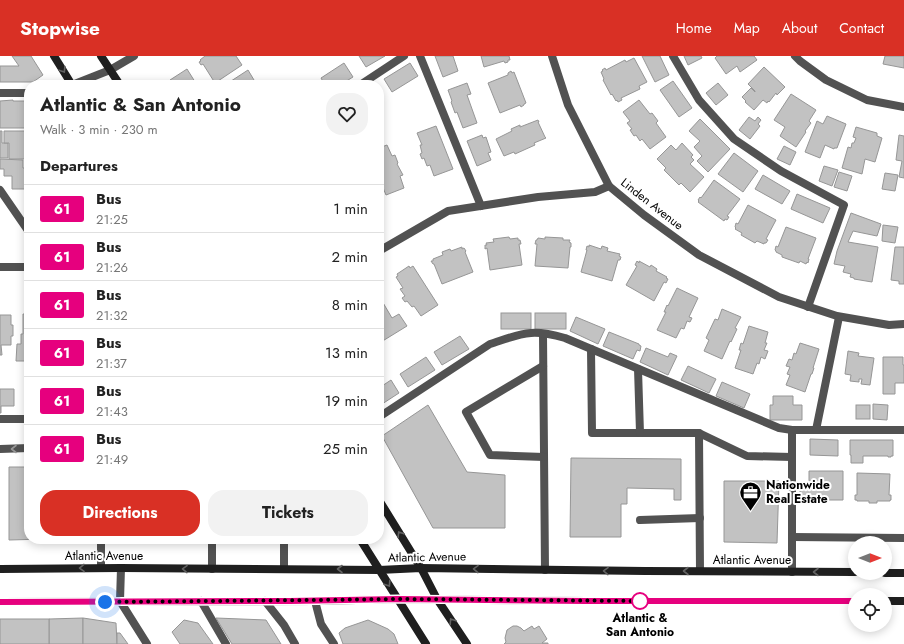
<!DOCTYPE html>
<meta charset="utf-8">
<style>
body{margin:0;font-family:Jost,sans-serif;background:#f2f2f2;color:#222;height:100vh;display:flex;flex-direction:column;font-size:15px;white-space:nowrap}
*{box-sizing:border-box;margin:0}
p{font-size:13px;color:#767676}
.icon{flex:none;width:22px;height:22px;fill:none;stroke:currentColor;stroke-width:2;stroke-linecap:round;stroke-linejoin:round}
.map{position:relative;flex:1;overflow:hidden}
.side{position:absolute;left:24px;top:24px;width:360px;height:464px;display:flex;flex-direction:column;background:#fff;border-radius:16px;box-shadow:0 2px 10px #0003}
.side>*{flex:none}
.badge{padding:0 8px;border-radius:3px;font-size:14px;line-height:26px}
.needle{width:26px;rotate:90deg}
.tools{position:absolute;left:848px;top:480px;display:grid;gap:8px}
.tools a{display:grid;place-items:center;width:44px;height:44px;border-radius:50%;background:#fff;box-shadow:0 2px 10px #0003;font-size:20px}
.you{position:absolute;width:20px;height:20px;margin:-10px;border:3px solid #fff;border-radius:50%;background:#1a73e8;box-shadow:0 0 0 6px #1a73e833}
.map>.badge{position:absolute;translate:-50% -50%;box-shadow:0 0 0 2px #fff}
h2{padding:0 16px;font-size:15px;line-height:36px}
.round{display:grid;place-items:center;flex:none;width:42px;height:42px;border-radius:16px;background:#f2f2f2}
.summary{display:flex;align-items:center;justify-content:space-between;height:68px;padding:0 16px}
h1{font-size:19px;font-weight:700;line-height:30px}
.button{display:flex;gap:8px;margin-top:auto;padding:8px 16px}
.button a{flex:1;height:46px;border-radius:16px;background:#d93025;color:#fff;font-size:16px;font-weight:700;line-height:46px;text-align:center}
.button a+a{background:#f2f2f2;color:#222}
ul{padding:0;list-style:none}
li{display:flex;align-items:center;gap:12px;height:48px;padding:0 16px;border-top:1px solid #e0e0e0}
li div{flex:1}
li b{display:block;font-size:15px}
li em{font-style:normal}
li .badge{min-width:44px;font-weight:700;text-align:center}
header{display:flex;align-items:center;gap:24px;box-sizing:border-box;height:56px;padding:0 20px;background:#d93025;color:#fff}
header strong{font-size:19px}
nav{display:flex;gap:22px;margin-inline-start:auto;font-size:14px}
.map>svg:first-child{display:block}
.building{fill:#c2c2c2;stroke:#969696}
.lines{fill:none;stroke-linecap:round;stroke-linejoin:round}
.service{stroke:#525252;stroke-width:8}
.minor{stroke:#525252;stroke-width:8}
.secondary{stroke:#1f1f1f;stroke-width:8}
.oneway{stroke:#626262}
.oneway2{stroke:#979797}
.line-casing{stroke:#fff;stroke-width:9}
.line{stroke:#e6007e;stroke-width:6}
.walk{stroke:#000;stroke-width:4;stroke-dasharray:0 7.2}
.stop-dot{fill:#fff;stroke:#e6007e;stroke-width:2}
.labels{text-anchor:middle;stroke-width:4;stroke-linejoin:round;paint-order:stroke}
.street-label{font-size:12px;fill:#000;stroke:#fff}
.poi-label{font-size:12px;font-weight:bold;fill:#000;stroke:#fff;text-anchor:start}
.stop-label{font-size:12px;font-weight:bold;fill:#000;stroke:#fff}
</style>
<header>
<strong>Stopwise</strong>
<nav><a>Home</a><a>Map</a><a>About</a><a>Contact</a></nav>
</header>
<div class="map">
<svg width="904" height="588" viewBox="0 0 904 588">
<rect width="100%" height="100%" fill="#fff"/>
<g class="building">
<path d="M12,0h19l12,19 -10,7h-33v-16h19z"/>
<path d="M205,0h31l6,9 -27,18 -12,-19 -2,1 -2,-3 2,-1 -1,-1z"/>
<path d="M359,0h26l-19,11z"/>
<path d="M435,0h18l5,15 -15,6z"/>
<path d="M481,0h28l1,4h-2v2l-3,1 -1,-2 -20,6z"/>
<path d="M642,0h18l9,19 -14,7z"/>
<path d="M684,0h17l1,2 -14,7z"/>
<path d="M717,0h37l3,4 -17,12 -3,-6 -11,8 -11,-16z"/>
<path d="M885,0h19v12l-21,-4z"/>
<path d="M634,2l13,24 -8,4 1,3 -19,9 1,2 -4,2 -1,-2 -1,1 -4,-7 -1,1 -8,-15 1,-1 -3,-7 2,-1 -1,-1 3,-2 1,2 19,-10 1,2z"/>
<path d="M344,7l9,14 -13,8h-15l-4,-7z"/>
<path d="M410,7l8,13 -26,16 -8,-13z"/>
<path d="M764,11l21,20 -8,8 -1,-2 -7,9 -1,-1 -1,2 -4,-3 -9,10 -9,-8 1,-1 -4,-4 9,-9 4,4v-1l-7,-7z"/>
<path d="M187,13l10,16h-25l-1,-1 1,-1 -2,-3z"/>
<path d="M248,14l9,15h-32z"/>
<path d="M511,15l1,2 2,-1 12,31 -2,1v1l-3,2 -1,-2 -20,8 -12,-30 20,-8v-2z"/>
<path d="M673,25l19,27 -13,9 -19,-27z"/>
<path d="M467,27l4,11 -4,1 10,28 -14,5 -6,-16 -2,1 -4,-11 1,-1 -4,-11z"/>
<path d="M718,27l10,12 -12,10 -10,-12z"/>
<path d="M791,38l25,16 -7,11 2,2 -6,8 1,1 -10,15 -16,-11 5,-9 -11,-7z"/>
<path d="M13,44v1h16v27h-29v-27z"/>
<path d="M639,44l11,14 2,-1 6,8 -2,2 10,14 -16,12 -8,-10 -2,2 -4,-6 -2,1 -4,-6 2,-1 -5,-6 3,-2 -7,-9z"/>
<path d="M827,60l19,8 -9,24h-3v1l-9,-4 -5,13 -15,-6 12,-31 6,3z"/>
<path d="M749,61l6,4 3,-4 3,3 -3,4 2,2 -10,13 -11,-9z"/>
<path d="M700,63l30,30 -22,23 -11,-11 5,-5 -8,-9 6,-6 -11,-10z"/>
<path d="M538,64l1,2h-1l7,15 1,1 -12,5 1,2 -20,9 -1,-2 -10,4 -8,-17 16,-8 -1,-2 9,-4v2z"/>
<path d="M436,70l17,43 -19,7 -4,-11 -3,1 -3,-8 -2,1 -2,-5 2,-1 -2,-8h2l-5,-12z"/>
<path d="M856,71l21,6v3l5,2 -7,24 -10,-3 -3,15 -20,-6 6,-21 3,1 1,-5h2l2,-5 -3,-1z"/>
<path d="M0,75h2v12h6v15h-8z"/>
<path d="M4,75h25v28h-20v-16h-5z"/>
<path d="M482,79l1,3 3,-1 5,15 -3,1 3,7 -14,6 -10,-25z"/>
<path d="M899,79l5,1v42l-5,-1 3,-16 -6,-1z"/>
<path d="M682,87l11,12 -2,2 3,3 -4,4 14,13 -14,15 -9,-9 -2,2 -15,-15 2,-2 -9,-9 14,-14 5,5z"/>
<path d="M387,89l5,11 3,-1 3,8 -1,1 6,11 -3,1 4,12 -18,7 -7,-17v-30z"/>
<path d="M784,90l12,6 -6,13 -13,-6z"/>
<path d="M734,97l24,18 -15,21 -25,-18z"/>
<path d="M0,103l23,1v8h6v21h-17v-13h-8v-7h-4z"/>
<path d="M824,110l14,4 -6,16 -13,-5z"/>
<path d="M839,116l13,4 -5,15 -13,-4z"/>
<path d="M885,117l13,2 -3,16 -13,-2z"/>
<path d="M763,119l27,16 -8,13 -27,-15z"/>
<path d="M714,124l26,19 -13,17 2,1 -2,3 -2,-1 -1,2 -26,-19 1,-1 -1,-1 2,-3 1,1z"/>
<path d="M797,138l33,14 -7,15 -32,-14z"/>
<path d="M748,149l28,15 -10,19 2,1 -2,3h-2v1l-7,-3 -2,2 -14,-8 1,-2 -7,-4 1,-1 -1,-1 1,-4 2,1z"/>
<path d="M851,157l30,11 -4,12 -24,-5 -5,11 30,5 -6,35 -18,-3v-1l-4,-1 1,-3 -8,-2 2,-6 -11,-2 3,-13z"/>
<path d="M883,169l15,2 -3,16 -13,-2z"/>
<path d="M786,171l30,11 -8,21h1l-1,4 -1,-1 -1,2 -6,-3 -1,2 -17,-6v-2l-6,-3v-1l-1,-1 1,-4 2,1z"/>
<path d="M509,181l1,2 8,-1v2h2l1,4h-2l3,21 -32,5 -3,-22 -2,1v-4h2l-1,-2 8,-1 -1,-3z"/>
<path d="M545,181l18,1v2h7l-1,2 2,1v4h-1l-2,21 -33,-2 2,-22h-2l1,-4h1l1,-2 7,1z"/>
<path d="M589,189l12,4 1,-3 6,2 -1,3 13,3 -1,2 2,1 -1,3h-2l-6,21 -31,-9 6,-22h-1l1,-4 2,1z"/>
<path d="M462,191v2l2,-1 2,3 -1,1 8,20 -31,12 -8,-20h-1l-2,-3h2v-2l10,-4 -1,-3 8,-3 1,2z"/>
<path d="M895,191h9v37h-5v-3l-8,-1z"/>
<path d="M637,205l2,2v-2l11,6 1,-2 6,4 -1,2 11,6 -1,1 2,1 -2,4 -2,-1 -10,19 -28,-16 11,-19 -2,-1z"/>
<path d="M409,210l1,2 3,-2 25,39 -17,11 -7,-10 -2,1 -5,-6 -2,1 -3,-4 3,-2 -5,-7 3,-1 -7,-11 2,-1 -1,-2z"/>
<path d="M677,232l21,10 -9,19 3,1 -2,4 -3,-1 -3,8 -3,-1 -5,10 -19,-8 9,-18h-2l3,-7 1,1z"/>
<path d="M382,245l10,17 7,-4 8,12 -26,16 -2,-3v-37z"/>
<path d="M722,253l19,8 -6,11 2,1 -6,13 -1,-1 -8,18 -18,-8 5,-11 -3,-2 9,-19 3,1z"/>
<rect x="501" y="257" width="30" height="16"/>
<rect x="535" y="257" width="31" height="16"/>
<path d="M23,258h6v47h-13l1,-17h4v-10h2z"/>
<path d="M0,259h11v10h2v11h-2v9h-10l1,10h-2z"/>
<path d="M576,261l29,12 -7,15 -28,-13z"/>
<path d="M749,270l19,6 -3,11h2l-3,7 4,1 -3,8 -4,-2 -2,7 -2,-1 -4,11 -18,-6 6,-18h-2l2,-7 2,1z"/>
<path d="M609,276l30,12v1l2,1 -1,5 -3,-1 -4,9 -30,-13z"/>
<path d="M460,280l9,13 -27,16 -8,-13z"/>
<path d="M800,287l19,6 -6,19h1l-2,6h-1l-6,18 -19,-7 4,-10 -3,-1 3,-7 -4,-1 3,-7 3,1 2,-7 2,1z"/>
<path d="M646,292l22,9 2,-4 7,3 -9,19 -28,-13z"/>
<path d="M848,295l11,2 -1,3 16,2 -4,27 -9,-1 1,-5h-3v3l-9,-1 1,-6 -6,-1z"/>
<path d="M426,301l9,13 -27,17 -8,-13z"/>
<path d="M883,301h20v8h1v18h-9v11h-12z"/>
<path d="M688,310l28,13 -7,14 -28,-13z"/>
<path d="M391,324l8,13 -20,13v-18z"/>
<path d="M722,326l28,12 -6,14 -28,-12z"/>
<path d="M0,333h14v17h-13v7h-1z"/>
<path d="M773,340h20v9h9v15h-32v-15h3z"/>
<path d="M873,348l15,1 -1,15 -14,-1z"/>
<path d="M428,349l39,67 38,3v53h-72l-51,-92z"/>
<rect x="856" y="349" width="14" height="14"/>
<path d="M810,383l28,1v16l-28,-1z"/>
<path d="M850,384h43v16h-2v1h-3v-1h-25v7h-12v-8h-1z"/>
<path d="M571,402l110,1v41h-7v-11l-47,-1v16h-6v33h-51z"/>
<path d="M9,411h20v72h17l-37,1z"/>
<path d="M809,415h34v29h-34v-4h-9v-9h9z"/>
<path d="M857,417l33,1 -1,21h2v5h-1v1h-13v2h-8v-2h-12v-1h-2v-5h2z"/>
<path d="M724,425h55l-2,62 -53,-1z"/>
<path d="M83,562v26h-34v-25z"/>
<path d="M83,562l33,5 1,21h-34z"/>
<path d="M216,562l50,2 15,24h-49z"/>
<rect x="0" y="563" width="49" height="25"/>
<path d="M184,564l14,3 15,21h-33l-8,-12z"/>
<path d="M368,564l20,9 6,5 4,10h-55l-4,-11 6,-5z"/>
<path d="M513,570h4l4,2 3,3 8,-5 2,3 5,-3 8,13 -5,4h6v1h-44l2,-2 -1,-4 2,-8z"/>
<path d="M117,577h3l8,11h-11z"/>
</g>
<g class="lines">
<g class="service">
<path d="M420,0l61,150"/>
<path d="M673,0l26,44 35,39 47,32 63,34 -36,102"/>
<path d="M360,29l44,-29"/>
<path d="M0,37h29"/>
<path d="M0,134l29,42"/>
<path d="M543,278l2,236"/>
<path d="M591,293l1,84h107l48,23 45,1"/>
<path d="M543,310l-77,46 24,43 54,2"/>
<path d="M638,313l2,64"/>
<path d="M379,361l111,-73c13,-4 27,-10 41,-11 11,-1 23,2 34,5l214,90 13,2h112"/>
<path d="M0,363h29"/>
<path d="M792,374v142"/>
<path d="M816,374l23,-113"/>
<path d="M699,377l1,138"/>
<path d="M0,393l29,-1"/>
<path d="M640,464l60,-2"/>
<path d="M792,481l112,1"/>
<path d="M212,483v30"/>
<path d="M283,483l1,3v27"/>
<path d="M101,512v-29"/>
<path d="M201,545l25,43"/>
<path d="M265,545l19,24 11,19"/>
<path d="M315,545l6,23 13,20"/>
</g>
<g class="minor">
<path d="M552,0l16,49 41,81"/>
<path d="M795,0l5,5 26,19 41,20 37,7"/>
<path d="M72,29l38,-15 24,-14"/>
<path d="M379,195l69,-40 90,-14 57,-5 14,-6 35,29 55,40 80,42 58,19 52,9 15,-1"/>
<path d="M0,211h29"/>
<path d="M121,512l-1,33 27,43"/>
</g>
<g class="secondary">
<path d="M54,0l18,29"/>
<path d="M101,0l19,29"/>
<path d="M379,444l42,68 16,31 30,45"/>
<path d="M360,483l66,105"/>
<path d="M0,513l121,-1 258,2 42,-2 224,3 210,1"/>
<path d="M885,517h19"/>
<path d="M885,545h19"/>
<path d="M0,546l315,-1 83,-2 188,2h269"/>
</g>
</g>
<defs><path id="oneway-chevron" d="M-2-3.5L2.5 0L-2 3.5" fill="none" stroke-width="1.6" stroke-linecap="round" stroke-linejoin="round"/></defs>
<g class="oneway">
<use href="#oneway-chevron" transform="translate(63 14) rotate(58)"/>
<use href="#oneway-chevron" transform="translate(400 478) rotate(-122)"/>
<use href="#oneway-chevron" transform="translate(82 512) rotate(179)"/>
<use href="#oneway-chevron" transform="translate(185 513) rotate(-179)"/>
<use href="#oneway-chevron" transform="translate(340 513) rotate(-180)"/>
<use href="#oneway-chevron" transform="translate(476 513) rotate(-179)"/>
<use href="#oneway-chevron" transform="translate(606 515) rotate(-179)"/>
<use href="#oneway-chevron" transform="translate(686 515) rotate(180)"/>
<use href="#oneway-chevron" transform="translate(816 516) rotate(-180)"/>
<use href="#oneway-chevron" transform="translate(388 528) rotate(57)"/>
<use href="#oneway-chevron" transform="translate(452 565) rotate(-123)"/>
</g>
<use class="oneway2" href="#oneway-chevron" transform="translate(14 393) rotate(180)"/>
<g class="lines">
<defs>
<path id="line" d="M0,546l290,-1 108,-2 188,2h269"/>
</defs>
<use href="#line" class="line-casing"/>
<use href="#line" class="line"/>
<path class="walk" d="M105,546l210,-2 83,-1 248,2h-6"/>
</g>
<defs>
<symbol id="office-pin" viewBox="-11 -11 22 30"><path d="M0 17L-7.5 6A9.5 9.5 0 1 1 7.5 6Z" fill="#000" stroke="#fff"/><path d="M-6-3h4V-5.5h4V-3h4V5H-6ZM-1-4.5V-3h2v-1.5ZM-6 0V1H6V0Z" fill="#fff"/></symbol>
</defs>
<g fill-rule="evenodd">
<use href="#office-pin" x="738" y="424" width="25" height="34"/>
</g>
<circle class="stop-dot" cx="640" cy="545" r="8"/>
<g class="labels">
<g class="street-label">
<text transform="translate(652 148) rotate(38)" y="4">Linden Avenue</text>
<text x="104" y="504">Atlantic Avenue</text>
<text transform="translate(427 501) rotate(-1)" y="4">Atlantic Avenue</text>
<text x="752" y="508">Atlantic Avenue</text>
</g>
<g class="poi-label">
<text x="766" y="433">Nationwide<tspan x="766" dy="14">Real Estate</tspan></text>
</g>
<g class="stop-label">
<text x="640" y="566">Atlantic &amp;<tspan x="640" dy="14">San Antonio</tspan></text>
</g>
</g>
</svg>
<div class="tools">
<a><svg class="needle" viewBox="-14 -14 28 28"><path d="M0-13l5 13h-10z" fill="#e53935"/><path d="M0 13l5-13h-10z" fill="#767676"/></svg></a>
<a><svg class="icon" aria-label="locate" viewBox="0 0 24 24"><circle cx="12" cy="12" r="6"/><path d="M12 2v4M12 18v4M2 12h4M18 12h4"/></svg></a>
</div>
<div class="you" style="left:105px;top:546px"></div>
<section class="side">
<div class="summary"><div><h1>Atlantic &amp; San Antonio</h1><p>Walk · 3 min · 230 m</p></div><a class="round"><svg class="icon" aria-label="heart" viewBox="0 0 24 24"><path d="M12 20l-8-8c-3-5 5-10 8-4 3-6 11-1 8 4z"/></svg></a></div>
<h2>Departures</h2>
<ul>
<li><span class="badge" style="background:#e6007e;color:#fff">61</span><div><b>Bus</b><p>21:25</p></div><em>1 min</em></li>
<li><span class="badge" style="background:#e6007e;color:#fff">61</span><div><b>Bus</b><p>21:26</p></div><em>2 min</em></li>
<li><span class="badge" style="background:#e6007e;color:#fff">61</span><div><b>Bus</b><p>21:32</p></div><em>8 min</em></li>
<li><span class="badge" style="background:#e6007e;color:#fff">61</span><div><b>Bus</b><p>21:37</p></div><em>13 min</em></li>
<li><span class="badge" style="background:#e6007e;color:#fff">61</span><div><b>Bus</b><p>21:43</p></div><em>19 min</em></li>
<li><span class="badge" style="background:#e6007e;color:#fff">61</span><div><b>Bus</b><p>21:49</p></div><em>25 min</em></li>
</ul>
<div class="button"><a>Directions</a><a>Tickets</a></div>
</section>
</div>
